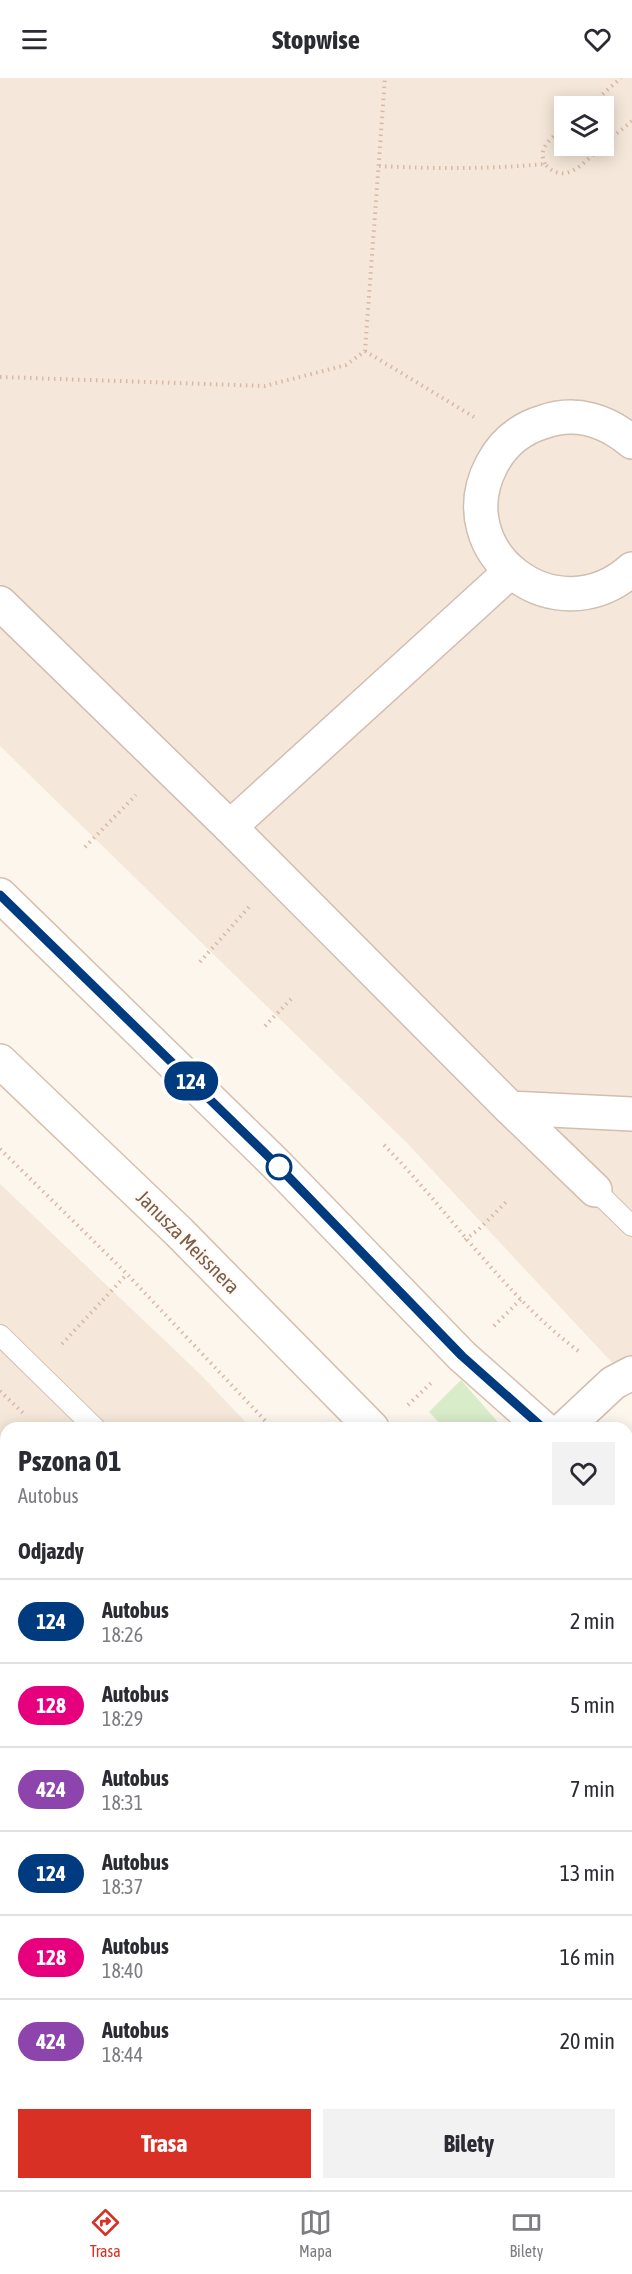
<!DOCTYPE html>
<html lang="pl">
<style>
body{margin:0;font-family:"Asap Condensed",sans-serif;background:#f2f2f3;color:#2b2b33;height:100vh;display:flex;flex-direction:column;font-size:22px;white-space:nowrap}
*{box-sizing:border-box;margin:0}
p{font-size:20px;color:#7c7c81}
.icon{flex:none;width:33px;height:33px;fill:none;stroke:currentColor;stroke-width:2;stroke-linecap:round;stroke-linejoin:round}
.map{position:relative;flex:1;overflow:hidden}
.drawer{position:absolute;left:0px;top:1344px;width:633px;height:768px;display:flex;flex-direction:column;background:#fff;border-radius:18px 18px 0 0;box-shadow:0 3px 15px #0003}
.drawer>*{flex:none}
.badge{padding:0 12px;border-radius:20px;font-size:21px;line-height:39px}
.controls{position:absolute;left:554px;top:18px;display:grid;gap:12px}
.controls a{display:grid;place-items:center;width:60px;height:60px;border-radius:0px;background:#fff;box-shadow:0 3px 15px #0003;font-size:30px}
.map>.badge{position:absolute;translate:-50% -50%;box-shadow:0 0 0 3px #fff}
h2{padding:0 18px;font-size:22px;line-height:54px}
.round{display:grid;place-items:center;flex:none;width:63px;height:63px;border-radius:0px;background:#f2f2f3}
.head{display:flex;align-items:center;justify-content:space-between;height:102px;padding:0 18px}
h1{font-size:28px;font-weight:700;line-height:45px}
.button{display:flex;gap:12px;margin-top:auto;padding:12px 18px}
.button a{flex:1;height:69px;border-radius:0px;background:#d93025;color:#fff;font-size:24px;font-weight:700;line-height:69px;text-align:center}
.button a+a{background:#f2f2f3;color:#2b2b33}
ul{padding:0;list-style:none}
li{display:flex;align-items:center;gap:18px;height:84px;padding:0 18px;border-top:2px solid #e1e1e2}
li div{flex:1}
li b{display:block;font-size:22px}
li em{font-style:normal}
li .badge{min-width:66px;font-weight:700;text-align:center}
header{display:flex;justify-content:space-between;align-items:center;height:78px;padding:0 18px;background:#fff;font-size:27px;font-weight:700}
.tab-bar{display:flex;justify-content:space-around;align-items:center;height:84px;border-top:2px solid #e1e1e2;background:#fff;font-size:16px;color:#7c7c81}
.tab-bar a{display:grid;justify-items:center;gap:3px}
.tab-bar .selected{color:#d93025}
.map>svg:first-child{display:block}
.residential{fill:#f5e8da;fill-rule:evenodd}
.green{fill:#d8ecc9}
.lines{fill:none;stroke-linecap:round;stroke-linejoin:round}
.service-casing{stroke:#d1beb0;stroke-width:22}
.minor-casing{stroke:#d1beb0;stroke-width:36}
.secondary-casing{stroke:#d6c0b0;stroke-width:36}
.path{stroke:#d9b8a5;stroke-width:4;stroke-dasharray:1.5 4.5;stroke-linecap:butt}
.service{stroke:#fff;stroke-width:20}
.minor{stroke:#fff;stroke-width:33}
.secondary{stroke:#fff;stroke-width:33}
.line-casing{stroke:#fff;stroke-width:14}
.line{stroke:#003b80;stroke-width:9}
.stop-dot{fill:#fff;stroke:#003b80;stroke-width:3}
.labels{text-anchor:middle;stroke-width:4.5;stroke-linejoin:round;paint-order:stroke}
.street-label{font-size:20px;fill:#7a5c4d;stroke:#fffaf3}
</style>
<header><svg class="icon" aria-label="menu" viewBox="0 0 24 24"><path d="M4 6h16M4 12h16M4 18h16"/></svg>Stopwise<svg class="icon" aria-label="heart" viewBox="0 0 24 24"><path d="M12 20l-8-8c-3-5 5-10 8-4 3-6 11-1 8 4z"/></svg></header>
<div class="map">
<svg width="632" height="2112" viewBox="0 0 632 2112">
<rect width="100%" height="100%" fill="#fdf6ec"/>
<g class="residential">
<path d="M0,0h632v1306l-226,-242 -406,-396zM564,28h39v40h-39z"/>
<path d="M0,1106l201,191 50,53h-245v756h7l-4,6h-9z"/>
</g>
<g class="green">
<path d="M461,1302l42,48h-59l-15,-16z"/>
<path d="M627,1502l5,5v75l-5,-5z"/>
<path d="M627,1786l5,4v322h-433l4,-6h424z"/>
</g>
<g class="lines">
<defs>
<g id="service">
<path d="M595,1112l37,36"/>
<path d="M0,1257l95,93"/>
<path d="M0,1696l6,-6"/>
<path d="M278,2106l7,6"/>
</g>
<g id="minor">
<path d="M632,364c-25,-21 -56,-32 -89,-20 -23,7 -40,21 -51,42 -47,88 64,173 140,105"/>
<path d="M0,525l230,224 280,281 122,6"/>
<path d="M230,749l281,-256"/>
<path d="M510,1030l85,82"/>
<path d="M565,1350l48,-45 19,-10"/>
<path d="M627,1404l5,-6"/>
<path d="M65,2112l5,-6"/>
</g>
<g id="secondary">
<path d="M0,817l275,268 187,193 81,72"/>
<path d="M0,983l179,171 193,196"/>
<path d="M627,1437l5,5"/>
<path d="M627,1618l5,6"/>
</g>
</defs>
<use href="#service" class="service-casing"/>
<use href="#minor" class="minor-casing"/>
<use href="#secondary" class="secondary-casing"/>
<g class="path">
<path d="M589,28l32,-28"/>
<path d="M603,67l29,-24"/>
<path d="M545,86c-8,-17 7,-26 19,-36"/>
<path d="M379,88c56,3 111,3 166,-2 21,24 40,-4 58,-18"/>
<path d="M365,273l109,66"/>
<path d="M0,299l265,9 81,-21 19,-14 20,-273"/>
<path d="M85,769l51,-52"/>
<path d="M200,884l49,-55"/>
<path d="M265,948l29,-30"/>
<path d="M384,1067c67,68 119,150 197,208"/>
<path d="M0,1071l127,125 145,154"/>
<path d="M465,1162l14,-11 27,-27"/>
<path d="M494,1248l27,-27"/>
<path d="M62,1266l65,-70"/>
<path d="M0,1313l23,22"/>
<path d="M408,1327l23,-22"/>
<path d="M0,1606l6,6"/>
<path d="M627,1735l5,3"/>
<path d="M0,1790l6,5"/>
</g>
<use href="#service" class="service"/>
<use href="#minor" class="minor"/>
<use href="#secondary" class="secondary"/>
</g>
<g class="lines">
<defs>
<path id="line" d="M0,817l275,268 187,193 81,72"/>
</defs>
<use href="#line" class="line-casing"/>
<use href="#line" class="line"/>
</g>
<circle class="stop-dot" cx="279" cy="1089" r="12"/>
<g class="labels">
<g class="street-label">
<text transform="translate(188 1164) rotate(45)" y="7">Janusza Meissnera</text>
</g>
</g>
</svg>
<div class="controls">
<a><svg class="icon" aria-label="layers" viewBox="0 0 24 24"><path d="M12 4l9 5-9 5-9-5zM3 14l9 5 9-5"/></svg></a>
</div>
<b class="badge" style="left:191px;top:1003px;background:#003b80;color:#fff">124</b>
<section class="drawer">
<div class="head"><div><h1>Pszona 01</h1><p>Autobus</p></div><a class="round"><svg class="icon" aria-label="heart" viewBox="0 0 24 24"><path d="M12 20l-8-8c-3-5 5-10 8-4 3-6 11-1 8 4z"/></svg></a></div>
<h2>Odjazdy</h2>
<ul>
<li><span class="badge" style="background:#003b80;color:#fff">124</span><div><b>Autobus</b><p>18:26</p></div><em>2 min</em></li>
<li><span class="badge" style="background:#e6007e;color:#fff">128</span><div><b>Autobus</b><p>18:29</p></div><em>5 min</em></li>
<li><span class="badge" style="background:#8e44ad;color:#fff">424</span><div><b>Autobus</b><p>18:31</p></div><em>7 min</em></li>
<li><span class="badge" style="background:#003b80;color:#fff">124</span><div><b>Autobus</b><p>18:37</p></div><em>13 min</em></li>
<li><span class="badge" style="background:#e6007e;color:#fff">128</span><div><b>Autobus</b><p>18:40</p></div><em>16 min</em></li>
<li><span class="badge" style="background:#8e44ad;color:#fff">424</span><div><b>Autobus</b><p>18:44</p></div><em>20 min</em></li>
</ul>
<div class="button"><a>Trasa</a><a>Bilety</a></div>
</section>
</div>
<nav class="tab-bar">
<a class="selected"><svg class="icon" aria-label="directions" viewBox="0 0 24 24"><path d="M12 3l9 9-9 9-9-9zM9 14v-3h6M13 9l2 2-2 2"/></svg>Trasa</a>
<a><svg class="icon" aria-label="map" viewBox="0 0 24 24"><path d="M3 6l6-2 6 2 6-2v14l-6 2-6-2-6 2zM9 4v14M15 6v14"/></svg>Mapa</a>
<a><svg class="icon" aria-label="tickets" viewBox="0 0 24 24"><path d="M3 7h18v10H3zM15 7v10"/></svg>Bilety</a>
</nav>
